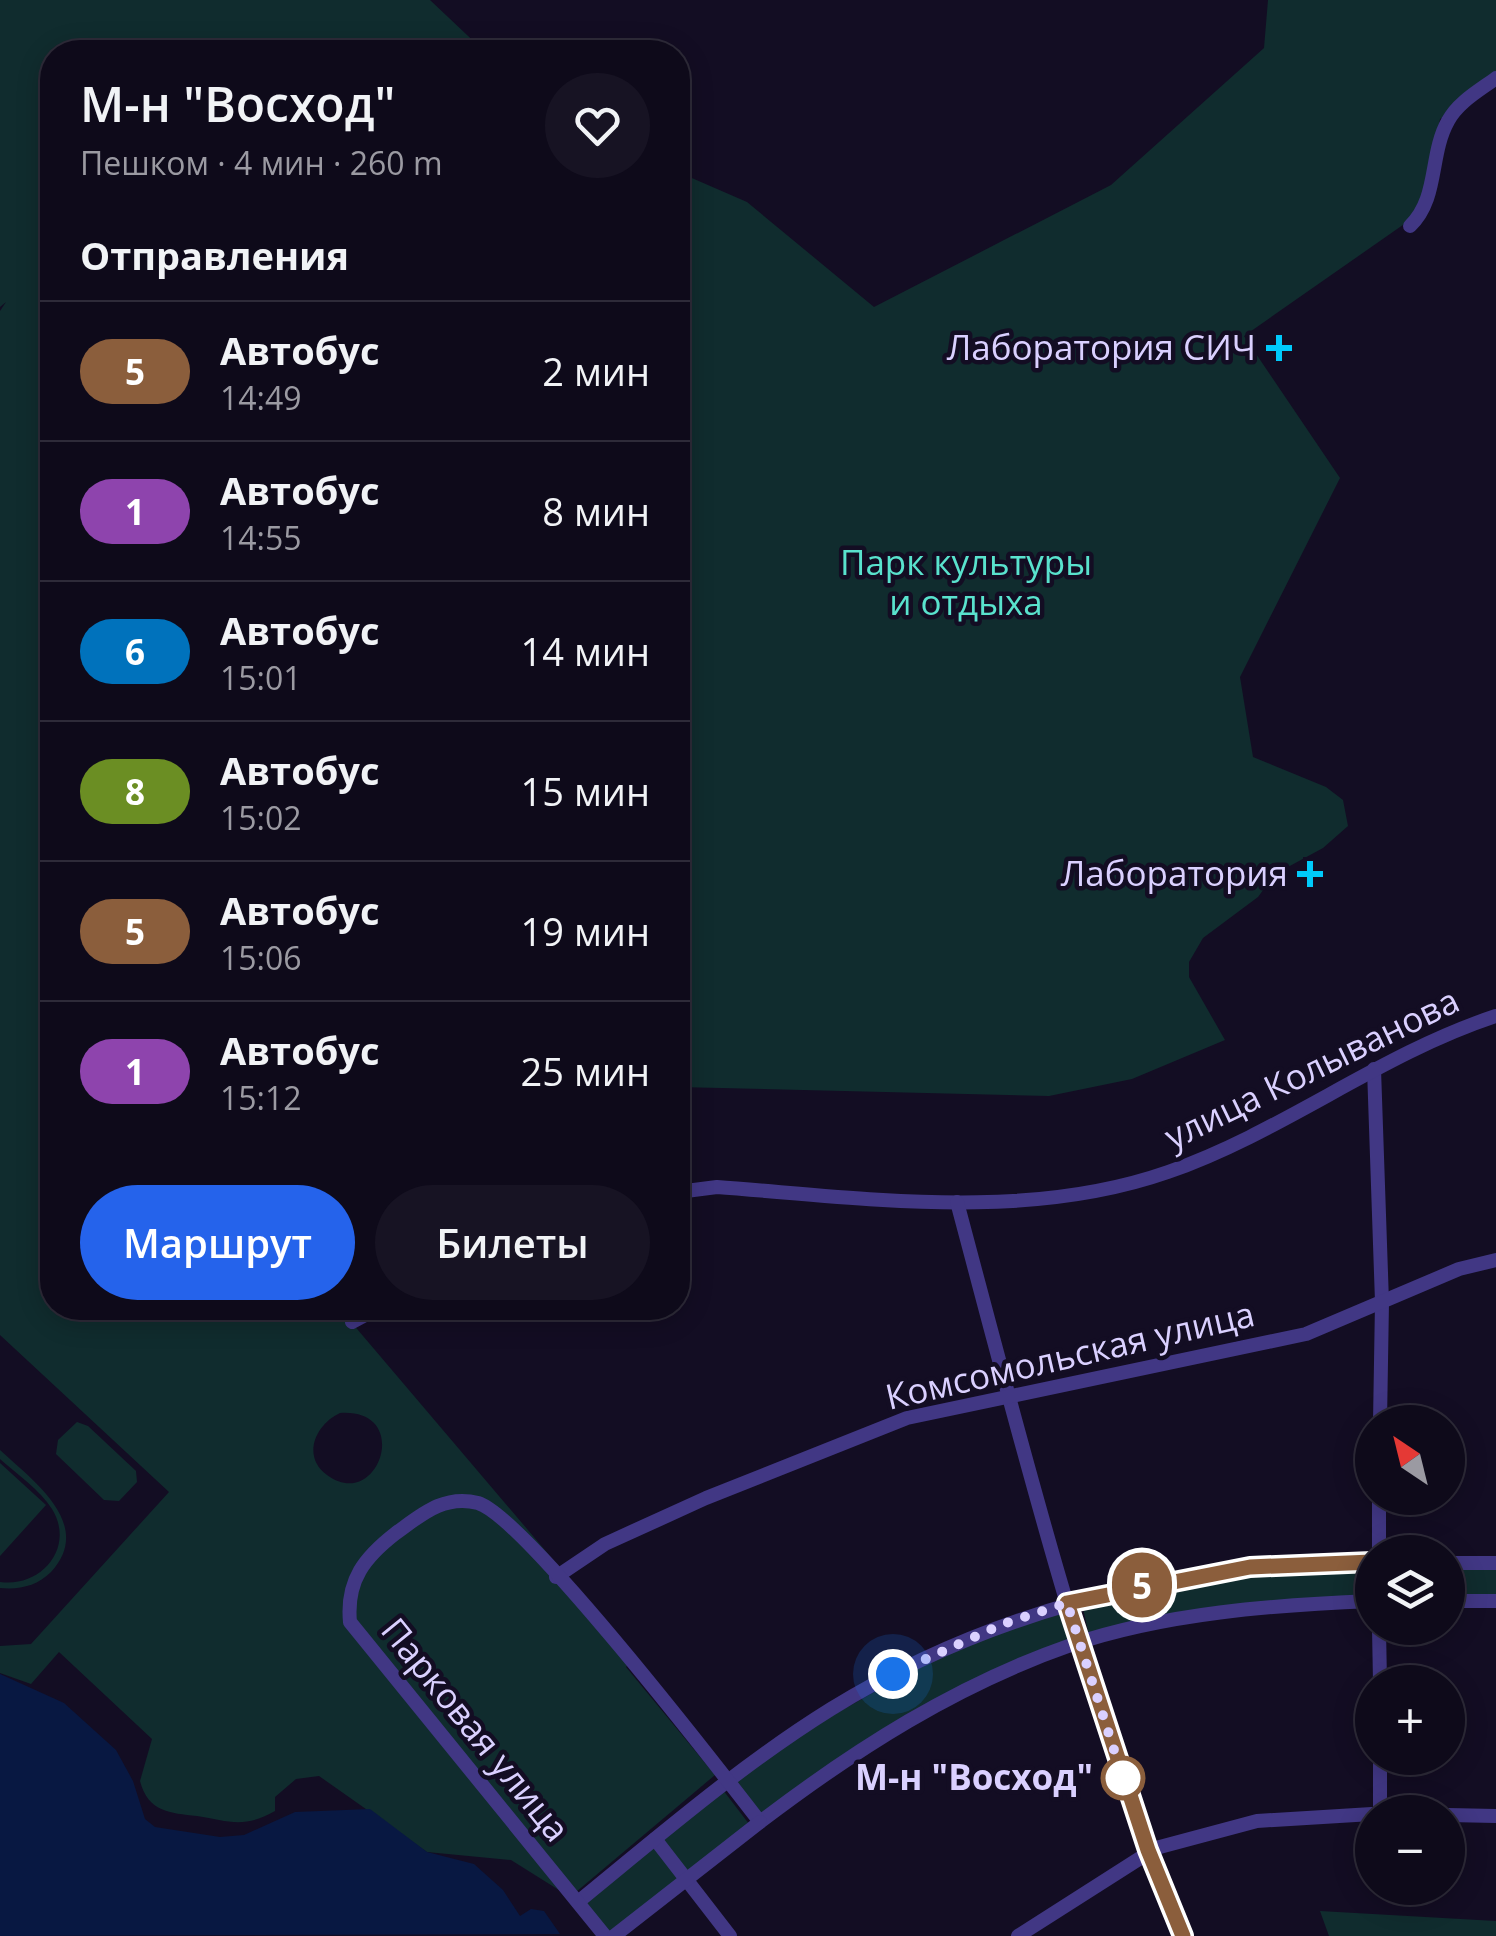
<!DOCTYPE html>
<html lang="ru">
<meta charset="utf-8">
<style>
body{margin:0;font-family:"Open Sans",sans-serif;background:#171323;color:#f1f3f6;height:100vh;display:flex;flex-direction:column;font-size:38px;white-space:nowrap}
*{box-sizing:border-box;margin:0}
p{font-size:32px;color:#9b9aa2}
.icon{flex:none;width:55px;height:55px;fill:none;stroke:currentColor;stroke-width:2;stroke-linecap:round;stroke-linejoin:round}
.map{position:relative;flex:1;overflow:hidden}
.drawer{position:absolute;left:40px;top:40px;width:650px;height:1280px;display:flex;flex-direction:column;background:#0e0a1a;border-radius:40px;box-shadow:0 5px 25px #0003,0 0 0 2px #2e2b39}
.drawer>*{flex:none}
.badge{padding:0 20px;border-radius:32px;font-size:35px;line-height:65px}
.needle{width:65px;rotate:325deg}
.controls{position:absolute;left:1355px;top:1405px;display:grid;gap:20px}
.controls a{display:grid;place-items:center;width:110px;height:110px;border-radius:50%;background:#0e0a1a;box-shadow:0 5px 25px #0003,0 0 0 2px #2e2b39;font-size:50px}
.you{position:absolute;width:50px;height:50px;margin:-25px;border:8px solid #fff;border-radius:50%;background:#1a73e8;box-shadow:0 0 0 15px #1a73e833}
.map>.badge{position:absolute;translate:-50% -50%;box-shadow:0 0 0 5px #fff}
h2{padding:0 40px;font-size:38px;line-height:90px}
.round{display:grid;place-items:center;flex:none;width:105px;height:105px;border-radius:52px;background:#171323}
.headline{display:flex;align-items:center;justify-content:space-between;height:170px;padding:0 40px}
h1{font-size:48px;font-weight:600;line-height:75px}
.primary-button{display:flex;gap:20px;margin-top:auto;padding:20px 40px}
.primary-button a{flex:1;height:115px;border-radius:60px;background:#2563eb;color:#fff;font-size:40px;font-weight:600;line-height:115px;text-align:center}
.primary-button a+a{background:#171323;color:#f1f3f6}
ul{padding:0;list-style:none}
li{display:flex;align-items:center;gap:30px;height:140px;padding:0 40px;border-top:2px solid #2e2b39}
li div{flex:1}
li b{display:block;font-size:38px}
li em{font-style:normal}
li .badge{min-width:110px;font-weight:700;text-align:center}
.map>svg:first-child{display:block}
.green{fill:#102c2e;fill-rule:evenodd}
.water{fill:#081842}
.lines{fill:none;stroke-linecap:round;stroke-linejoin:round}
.minor{stroke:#413784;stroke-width:14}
.line-casing{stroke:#fff;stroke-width:22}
.line{stroke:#8b5e3c;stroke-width:15}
.walk{stroke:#dad0ff;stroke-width:10;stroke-dasharray:0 18}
.poi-dot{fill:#00cafb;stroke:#130d23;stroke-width:4}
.stop-dot{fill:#fff;stroke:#8b5e3c;stroke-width:5}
.labels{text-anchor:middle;stroke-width:9;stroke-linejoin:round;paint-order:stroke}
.poi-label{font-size:35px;fill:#dad0ff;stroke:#130d23;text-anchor:end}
.park-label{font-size:35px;fill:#59e2cd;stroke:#130d23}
.street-label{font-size:35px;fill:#dad0ff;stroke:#130d23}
.stop-label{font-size:35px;font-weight:bold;fill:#dad0ff;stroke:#130d23;text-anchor:end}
</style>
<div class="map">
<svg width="1496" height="1936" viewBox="0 0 1496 1936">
<rect width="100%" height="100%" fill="#130d23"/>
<g class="green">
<path d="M0,0h430l55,52h-433v1256h293l7,15 283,333 -9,11 89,108 -139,117h-14l-51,-32 -84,-8 -108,-76 -23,3 -21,18v14c-31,18 -47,10 -78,5 -27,-3 -49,-4 -57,-35l12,-42 -93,-87 -28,32 -31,-11v-27l31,-2 138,-152 -169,-157v-1024l6,-9 -6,5zM340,1413c74,-5 38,100 -13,62 -26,-19 -11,-51 13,-62z"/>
<path d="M1268,0h228v76l-56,43 -20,94 -176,123 96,142 -100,199 13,80 73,30 17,13 5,26 -25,22 -48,26 -17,23 -55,41 -14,24v15l36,63 -93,39 -83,17 -371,-9v-915l69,30 127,105 237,-122 153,-137z"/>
<path d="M77,1422l11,4 48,45 1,11 -18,19 -15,-1 -48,-46 2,-14z"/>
<path d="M0,1450c32,30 95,74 51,122 -14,14 -32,18 -51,16v-6c40,6 76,-34 52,-73 -12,-19 -35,-35 -52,-50z"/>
<path d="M0,1463l46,42 -46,51z"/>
<path d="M1370,1566l1,31 -282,38 -7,-31 118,-25z"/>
<rect x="1448" y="1568" width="48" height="27"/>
<path d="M1058,1610l11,32 -74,29 -235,144 -26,-33 60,-45 152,-85z"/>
<path d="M723,1790l26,34 -64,50 -26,-33z"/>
<path d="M654,1844l26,34 -72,58 -27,-33z"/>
<path d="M1320,1911l176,10v15h-167z"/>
</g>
<path class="water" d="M0,1674l64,29 52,47 17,31 12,38 10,8 65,10 24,-2 51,-23 75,-3 57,43 47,12 29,26 17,26 11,-7 13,2 16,23 -560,2z"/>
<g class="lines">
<g class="minor">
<path d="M1410,226c29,-28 19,-71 38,-105 10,-19 32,-31 48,-43"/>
<path d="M1374,1069l8,233 -2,120"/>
<path d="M678,1192l39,-5c148,11 308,35 451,-15 115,-40 212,-118 328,-156"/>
<path d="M957,1202c66,247 128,498 226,734"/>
<path d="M352,1322l26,-14"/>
<path d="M1379,1552v-54"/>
<path d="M1448,1563h48"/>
<path d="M556,1577l49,-33 101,-46 201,-80 399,-84 153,-65 37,-9"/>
<path d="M1448,1601h48"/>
<path d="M1379,1628l1,54"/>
<path d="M1380,1758v54"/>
<path d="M1448,1815l48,1"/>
<path d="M655,1839l75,97"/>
<path d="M578,1902c82,-67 163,-137 253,-193 165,-102 349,-144 541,-147"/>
<path d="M605,1936l-255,-314c-4,-42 15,-65 46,-89 25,-18 48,-39 82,-30 46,14 241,266 282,319 96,-73 196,-137 311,-177 94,-32 203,-40 301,-44"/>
<path d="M614,1936l146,-114"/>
<path d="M1018,1936l138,-88 101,-27 115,-7"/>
</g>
</g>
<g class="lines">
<defs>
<path id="line" d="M1183,1936l-35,-86 -81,-247 183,-36 122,-5"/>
</defs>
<use href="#line" class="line-casing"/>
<use href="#line" class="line"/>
<path class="walk" d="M893,1674l110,-50 64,-21 56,175"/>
</g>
<g class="poi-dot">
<path d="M1274 333h10v10h10v10h-10v10h-10v-10h-10v-10h10z"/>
<path d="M1305 859h10v10h10v10h-10v10h-10v-10h-10v-10h10z"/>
</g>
<circle class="stop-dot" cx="1123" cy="1778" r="20"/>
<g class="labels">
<g class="poi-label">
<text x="1256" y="360">Лаборатория СИЧ</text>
<text x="1288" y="886">Лаборатория</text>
</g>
<g class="park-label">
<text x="966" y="575">Парк культуры<tspan x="966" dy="40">и отдыха</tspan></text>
</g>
<g class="street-label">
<text transform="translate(1312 1069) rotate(-26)" y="12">улица Колыванова</text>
<text transform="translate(1070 1356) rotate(-13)" y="12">Комсомольская улица</text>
<text transform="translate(475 1730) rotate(51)" y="12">Парковая улица</text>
</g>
<g class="stop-label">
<text x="1093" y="1790">М-н "Восход"</text>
</g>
</g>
</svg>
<div class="controls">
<a><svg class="needle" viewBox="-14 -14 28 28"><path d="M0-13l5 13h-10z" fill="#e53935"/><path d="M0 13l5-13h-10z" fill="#9b9aa2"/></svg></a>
<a><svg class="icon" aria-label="layers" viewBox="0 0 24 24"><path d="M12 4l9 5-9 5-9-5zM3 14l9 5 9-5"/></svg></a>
<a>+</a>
<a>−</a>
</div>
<div class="you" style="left:893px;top:1674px"></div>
<b class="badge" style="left:1142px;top:1585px;background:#8b5e3c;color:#fff">5</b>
<section class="drawer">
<div class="headline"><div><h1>М-н &quot;Восход&quot;</h1><p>Пешком · 4 мин · 260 m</p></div><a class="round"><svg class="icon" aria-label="heart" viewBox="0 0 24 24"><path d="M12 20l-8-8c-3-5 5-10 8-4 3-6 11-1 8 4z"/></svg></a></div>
<h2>Отправления</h2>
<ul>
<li><span class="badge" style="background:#8b5e3c;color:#fff">5</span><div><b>Автобус</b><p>14:49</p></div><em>2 мин</em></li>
<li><span class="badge" style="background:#8e44ad;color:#fff">1</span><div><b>Автобус</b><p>14:55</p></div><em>8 мин</em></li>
<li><span class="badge" style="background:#0072bc;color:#fff">6</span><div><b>Автобус</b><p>15:01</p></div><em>14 мин</em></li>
<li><span class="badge" style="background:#6b8e23;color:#fff">8</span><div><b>Автобус</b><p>15:02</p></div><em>15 мин</em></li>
<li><span class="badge" style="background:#8b5e3c;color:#fff">5</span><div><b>Автобус</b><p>15:06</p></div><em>19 мин</em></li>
<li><span class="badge" style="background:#8e44ad;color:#fff">1</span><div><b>Автобус</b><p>15:12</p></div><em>25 мин</em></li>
</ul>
<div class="primary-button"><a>Маршрут</a><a>Билеты</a></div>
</section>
</div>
